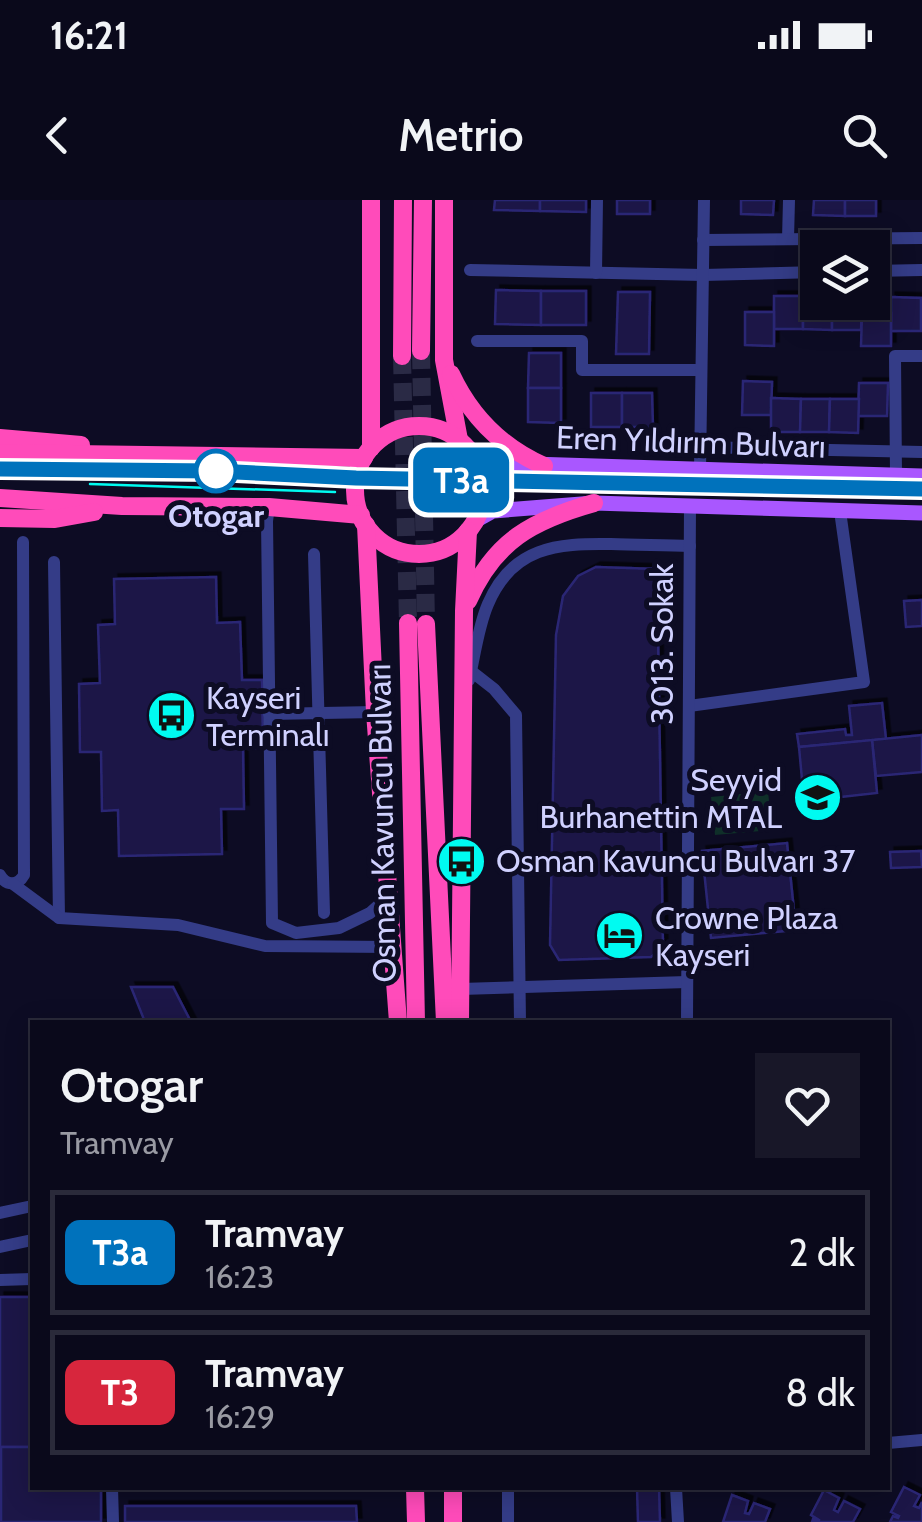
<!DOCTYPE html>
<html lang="tr">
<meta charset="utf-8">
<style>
body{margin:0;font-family:Cabin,sans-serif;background:#181728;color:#f1f3f6;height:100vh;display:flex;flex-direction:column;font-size:38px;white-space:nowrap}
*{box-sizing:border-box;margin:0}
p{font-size:32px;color:#999aa3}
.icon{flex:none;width:55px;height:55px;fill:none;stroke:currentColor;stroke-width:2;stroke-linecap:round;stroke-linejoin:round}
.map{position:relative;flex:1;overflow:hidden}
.side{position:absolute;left:30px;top:820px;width:860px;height:470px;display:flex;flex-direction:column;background:#0a091b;border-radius:0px;box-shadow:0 5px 25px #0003,0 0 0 2px #2a2a3a}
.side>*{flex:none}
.badge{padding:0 20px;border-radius:15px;font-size:35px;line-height:65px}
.buttons{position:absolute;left:800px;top:30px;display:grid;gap:20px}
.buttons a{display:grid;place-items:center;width:90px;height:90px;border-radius:0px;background:#0a091b;box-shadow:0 5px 25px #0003,0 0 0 2px #2a2a3a;font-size:50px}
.map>.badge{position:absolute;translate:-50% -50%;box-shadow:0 0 0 5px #fff}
.round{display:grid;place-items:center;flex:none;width:105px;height:105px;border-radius:0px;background:#181728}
.headline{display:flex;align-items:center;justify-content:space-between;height:170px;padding:0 30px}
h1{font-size:48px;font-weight:600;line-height:75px}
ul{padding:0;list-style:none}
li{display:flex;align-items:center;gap:30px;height:125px;margin:0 20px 15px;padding:0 10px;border:5px solid #2a2a3a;border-radius:0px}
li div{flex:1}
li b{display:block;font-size:38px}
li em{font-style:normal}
li .badge{min-width:110px;font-weight:700;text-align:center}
.status{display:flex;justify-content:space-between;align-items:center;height:70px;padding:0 50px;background:#0a091b;direction:ltr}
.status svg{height:28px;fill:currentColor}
header{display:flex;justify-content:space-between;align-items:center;height:130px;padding:0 30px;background:#0a091b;font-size:45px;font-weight:600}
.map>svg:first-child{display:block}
.green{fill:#0f2f29}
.building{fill:#1a1747;stroke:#2c2774;stroke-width:2.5;filter:url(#shadow)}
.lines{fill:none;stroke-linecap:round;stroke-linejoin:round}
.highway-tunnel{stroke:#2a2a45;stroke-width:18;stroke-dasharray:18 9;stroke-linecap:butt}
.minor{stroke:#343c87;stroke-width:12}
.major{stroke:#a957ff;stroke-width:15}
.highway{stroke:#ff4bba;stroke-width:18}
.tram{stroke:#00fbf1;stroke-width:2.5}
.line-casing{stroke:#fff;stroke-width:22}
.line{stroke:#0072bc;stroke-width:15}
.stop-dot{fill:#fff;stroke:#0072bc;stroke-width:5}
.labels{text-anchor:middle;stroke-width:10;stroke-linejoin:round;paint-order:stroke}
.street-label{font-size:32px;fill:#d0d1ff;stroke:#0d0c24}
.stop-label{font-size:32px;font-weight:bold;fill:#d0d1ff;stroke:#0d0c24}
.poi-label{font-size:32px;fill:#d0d1ff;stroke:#0d0c24;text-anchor:start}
</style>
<div class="status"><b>16:21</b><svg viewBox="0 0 49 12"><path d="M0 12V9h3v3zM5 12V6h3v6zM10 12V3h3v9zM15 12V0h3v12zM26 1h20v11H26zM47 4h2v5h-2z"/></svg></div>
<header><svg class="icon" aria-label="back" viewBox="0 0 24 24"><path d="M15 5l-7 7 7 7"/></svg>Metrio<svg class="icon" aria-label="search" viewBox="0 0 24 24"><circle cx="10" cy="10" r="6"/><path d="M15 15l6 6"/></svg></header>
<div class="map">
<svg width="922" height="1322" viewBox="0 0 922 1322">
<defs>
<filter id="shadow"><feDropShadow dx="4.5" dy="-4.5" stdDeviation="0" flood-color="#0009"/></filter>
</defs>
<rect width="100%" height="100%" fill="#0d0c24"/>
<path class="green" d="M768,591l4,39 -57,5 -4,-38z"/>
<g class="building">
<path d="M495,0h45v11l-46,-1z"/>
<path d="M540,0h46v12l-46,-1z"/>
<rect x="617" y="0" width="33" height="14"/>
<path d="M741,0h33l-1,15 -32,-1z"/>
<path d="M814,0h31v16l-32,-1z"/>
<rect x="845" y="0" width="31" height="16"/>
<path d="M496,90l45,1v34l-46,-1z"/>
<rect x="541" y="91" width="45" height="34"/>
<path d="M618,92h32l-1,62h-33z"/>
<rect x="774" y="96" width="29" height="33"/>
<path d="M803,96h15v6h14v28l-29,-1z"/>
<path d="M891,97l30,1v33h-30z"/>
<path d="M832,102h30l-1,28h-29z"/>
<path d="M745,112h29v34l-29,-1z"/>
<path d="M862,113h29v33h-30z"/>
<path d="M529,153h32v35h-33z"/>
<path d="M743,181l29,1 -1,33h-29z"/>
<path d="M859,183h29l-1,33h-29z"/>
<path d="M528,188h33v35l-33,-1z"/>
<rect x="591" y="193" width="31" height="34"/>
<path d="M622,193h30l1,34h-31z"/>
<path d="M771,198l30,1 -1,33h-29z"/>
<path d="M801,199h29l-1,33h-29z"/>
<path d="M830,199h29l-1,34 -29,-1z"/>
<path d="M596,367l61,2 6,378 -12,10 -92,3 -9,-15 6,-310 7,-39 15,-20z"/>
<path d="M216,377l1,46 23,-1 2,58h20l1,68h-20l1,61h-23l1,45 -103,2 -1,-46 -16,1 -1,-59h-21l-1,-68 21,-1 -2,-58 17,-1 -1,-45z"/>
<path d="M922,400v26l-16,1 -2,-26z"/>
<path d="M882,503l4,36 -87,8 -2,-13 48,-5 1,6h6l-3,-29z"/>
<path d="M922,535v37l-46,4 -4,-36z"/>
<path d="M872,540l5,53 -73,8 -5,-54z"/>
<path d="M787,643l9,87 -85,8 -9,-87z"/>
<path d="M921,651l1,16 -31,1 -1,-16z"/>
<path d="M131,787h42l18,35h-46z"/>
<rect x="0" y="1097" width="32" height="150"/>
<path d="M1,1247h31v41h69v34h-100z"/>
<path d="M904,1287l16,8 -6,11 5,2 3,-6v20h-32l3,-6 5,2 1,-2 -8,-4z"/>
<path d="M637,1288h22l1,34h-22z"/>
<path d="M824,1290l15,8 -5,12 4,2 6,-11 16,8 -7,13h-41l1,-3 5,3 1,-2 -8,-5z"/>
<path d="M732,1295l16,6 -3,12 4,1 5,-11 16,6 -5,13h-42z"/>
<path d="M125,1306h231l1,16h-232z"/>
</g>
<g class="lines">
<g class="highway-tunnel">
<path d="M421,151l5,273"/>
<path d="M402,156l6,267"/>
</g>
<g class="minor">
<path d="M788,39l1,-39"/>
<path d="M703,40l219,-2"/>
<path d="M470,70l233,5 115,-3"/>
<path d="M872,71l50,-1"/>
<path d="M596,73l1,-73"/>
<path d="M477,141h105v29h119"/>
<path d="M700,247l222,5"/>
<path d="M700,270l4,-270"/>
<path d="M896,275l-1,-119h27"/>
<path d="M269,307l-2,14 5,402 24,10 43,-5 31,-15 19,-17"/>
<path d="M314,354l10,359"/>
<path d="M54,362l5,356"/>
<path d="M471,471l23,18 22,26 4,307"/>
<path d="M469,480c6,-25 9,-53 19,-76 24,-57 69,-61 123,-60 26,1 53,1 79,2"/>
<path d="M689,506l175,-24 -24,-171"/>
<path d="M269,514l106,-2"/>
<path d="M0,675c6,11 18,11 24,0l-1,-333"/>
<path d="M13,684l46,34 119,7 87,21 127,1"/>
<path d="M461,789l226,-7"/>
<path d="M687,822l3,-516"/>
<path d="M0,1013l32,-7"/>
<path d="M0,1047l32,-7"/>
<path d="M0,1080l32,-1"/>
<path d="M888,1243l34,-3"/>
<path d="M112,1288l1,34"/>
<path d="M508,1288v34"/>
<path d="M676,1288l2,34"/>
</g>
<g class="major">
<path d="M465,245l19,14 16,4 422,13"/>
<path d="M475,321l18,-10 101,-8 328,10"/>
</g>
<g class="highway">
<path d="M444,0v160l15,80"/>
<path d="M421,151l2,-151"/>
<path d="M402,156l1,-156"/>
<path d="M451,174c20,43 50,73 93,92"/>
<circle cx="419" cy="290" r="64"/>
<path d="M0,238l81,7"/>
<path d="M371,248v-248"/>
<path d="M0,253l364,5"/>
<path d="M0,298l122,8 147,1 92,8"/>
<path d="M0,318l55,1 39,-7"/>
<path d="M366,325l9,187 23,310"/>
<path d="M468,401c26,-60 65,-81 126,-98"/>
<path d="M408,423l8,399"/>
<path d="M426,424l19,398"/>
<path d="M460,822l4,-411 4,-80"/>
<path d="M415,1288l1,34"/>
<path d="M453,1288v34"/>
</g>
<g class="tram">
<path d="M0,269l216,2 140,7 566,11"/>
<path d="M90,284l245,8"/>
</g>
</g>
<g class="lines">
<defs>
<path id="line" d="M0,269l216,2 140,7 566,11"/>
</defs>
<use href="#line" class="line-casing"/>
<use href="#line" class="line"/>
</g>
<defs>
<symbol id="bus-disc" viewBox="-11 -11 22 22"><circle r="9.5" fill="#00fbf1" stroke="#0d0c24"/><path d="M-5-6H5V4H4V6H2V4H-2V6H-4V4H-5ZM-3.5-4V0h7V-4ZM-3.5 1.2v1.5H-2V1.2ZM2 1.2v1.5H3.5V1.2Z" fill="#111"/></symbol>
<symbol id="school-disc" viewBox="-11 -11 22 22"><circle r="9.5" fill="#00fbf1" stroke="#0d0c24"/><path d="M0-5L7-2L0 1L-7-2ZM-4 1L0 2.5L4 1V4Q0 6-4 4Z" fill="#111"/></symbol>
<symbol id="hotel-disc" viewBox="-11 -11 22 22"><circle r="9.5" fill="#00fbf1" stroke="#0d0c24"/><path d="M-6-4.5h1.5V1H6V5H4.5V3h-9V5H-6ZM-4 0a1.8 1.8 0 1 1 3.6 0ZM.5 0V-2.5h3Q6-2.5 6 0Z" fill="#111"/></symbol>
</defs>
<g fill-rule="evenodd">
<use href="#bus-disc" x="144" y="488" width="55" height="55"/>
<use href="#school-disc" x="790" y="570" width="55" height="55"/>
<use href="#bus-disc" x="434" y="634" width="55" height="55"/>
<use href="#hotel-disc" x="592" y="708" width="55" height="55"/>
</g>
<circle class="stop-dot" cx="216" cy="271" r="20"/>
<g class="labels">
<g class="street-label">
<text transform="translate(691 242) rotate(2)" y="11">Eren Yıldırım Bulvarı</text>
<text transform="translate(662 444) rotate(-90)" y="11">3013. Sokak</text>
<text transform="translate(382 623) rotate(-91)" y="11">Osman Kavuncu Bulvarı</text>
</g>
<g class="stop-label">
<text x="216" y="327">Otogar</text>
</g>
<g class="poi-label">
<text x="206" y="509">Kayseri<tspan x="206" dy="37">Terminalı</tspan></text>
<text x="782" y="591" text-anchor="end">Seyyid<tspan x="782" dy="37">Burhanettin MTAL</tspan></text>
<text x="496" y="672">Osman Kavuncu Bulvarı 37</text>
<text x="655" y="729">Crowne Plaza<tspan x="655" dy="37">Kayseri</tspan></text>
</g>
</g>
</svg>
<div class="buttons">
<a><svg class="icon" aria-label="layers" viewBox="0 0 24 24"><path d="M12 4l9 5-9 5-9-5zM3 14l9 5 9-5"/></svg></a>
</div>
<b class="badge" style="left:461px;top:280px;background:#0072bc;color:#fff">T3a</b>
<section class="side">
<div class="headline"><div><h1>Otogar</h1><p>Tramvay</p></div><a class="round"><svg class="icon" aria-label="heart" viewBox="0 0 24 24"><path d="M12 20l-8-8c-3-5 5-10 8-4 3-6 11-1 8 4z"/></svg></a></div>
<ul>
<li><span class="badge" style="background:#0072bc;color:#fff">T3a</span><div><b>Tramvay</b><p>16:23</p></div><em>2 dk</em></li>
<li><span class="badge" style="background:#d7263d;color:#fff">T3</span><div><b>Tramvay</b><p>16:29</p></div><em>8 dk</em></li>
</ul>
</section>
</div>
